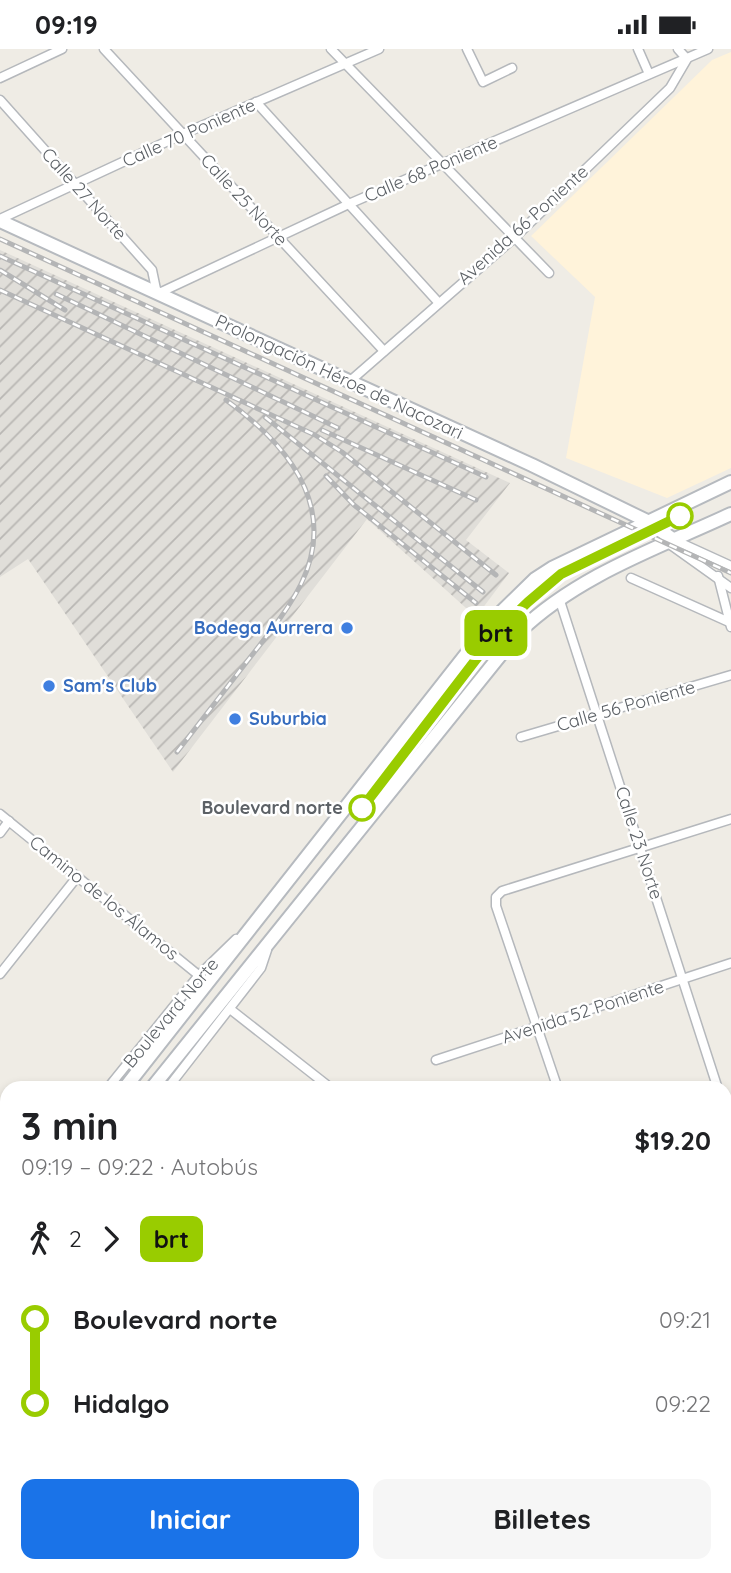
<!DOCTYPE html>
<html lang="es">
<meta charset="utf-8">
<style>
body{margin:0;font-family:Quicksand,sans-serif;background:#f6f6f6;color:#202124;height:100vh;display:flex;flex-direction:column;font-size:26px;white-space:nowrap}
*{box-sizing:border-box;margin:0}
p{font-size:23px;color:#757577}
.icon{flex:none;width:38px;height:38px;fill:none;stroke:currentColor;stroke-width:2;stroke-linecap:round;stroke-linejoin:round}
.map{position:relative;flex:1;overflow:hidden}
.panel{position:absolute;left:0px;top:1032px;width:732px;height:492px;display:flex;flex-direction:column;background:#fff;border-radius:21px 21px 0 0;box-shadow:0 4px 10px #0003}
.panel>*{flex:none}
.badge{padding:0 14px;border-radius:10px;font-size:24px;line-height:46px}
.map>.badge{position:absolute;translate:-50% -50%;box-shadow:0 0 0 4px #fff}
.legs{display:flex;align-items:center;gap:10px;height:77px;padding:0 21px;font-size:23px}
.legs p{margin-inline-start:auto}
.summary{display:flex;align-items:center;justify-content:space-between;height:119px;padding:0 21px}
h1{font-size:38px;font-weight:700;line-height:52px}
.button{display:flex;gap:14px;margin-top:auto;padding:14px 21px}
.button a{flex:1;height:80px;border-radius:14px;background:#1a73e8;color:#fff;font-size:28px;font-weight:700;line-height:80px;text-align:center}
.button a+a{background:#f6f6f6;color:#202124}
ul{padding:0 21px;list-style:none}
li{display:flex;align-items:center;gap:24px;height:84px;font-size:26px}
li i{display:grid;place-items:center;width:10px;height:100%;margin:0 9px;background:currentColor}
li i::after{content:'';width:18px;height:18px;margin:-9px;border:5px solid;border-radius:50%;background:#fff}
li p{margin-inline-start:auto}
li:first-child i{background:linear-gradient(#0000 50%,currentColor 0)}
li:last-child i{background:linear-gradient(currentColor 50%,#0000 0)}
.status{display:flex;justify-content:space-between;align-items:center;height:49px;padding:0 35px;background:#fff;direction:ltr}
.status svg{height:19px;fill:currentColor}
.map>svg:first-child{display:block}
.commercial{fill:#fff3da}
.industrial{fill:url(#industrial-furrows)}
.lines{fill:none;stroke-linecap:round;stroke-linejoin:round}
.street-casing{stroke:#b5b8bc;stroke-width:11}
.secondary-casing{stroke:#b6babf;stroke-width:16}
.primary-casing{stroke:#f6ba57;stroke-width:16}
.street{stroke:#fff;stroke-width:8}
.secondary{stroke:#fff;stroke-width:12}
.primary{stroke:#ffe9aa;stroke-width:12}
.rail-casing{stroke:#b4b5b6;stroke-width:5}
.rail{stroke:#fff;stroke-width:2.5;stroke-dasharray:8;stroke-linecap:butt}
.secondary-bridge-casing{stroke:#b6babf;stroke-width:16;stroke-linecap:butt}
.secondary-bridge{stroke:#fff;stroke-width:12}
.line-1-casing{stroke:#fff;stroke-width:16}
.line-1{stroke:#9c0;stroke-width:10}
.stop-1-dot{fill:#fff;stroke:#9c0;stroke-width:3.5}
.shop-dot{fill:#3f7fe0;stroke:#fff;stroke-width:2.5}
.labels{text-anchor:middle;stroke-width:5;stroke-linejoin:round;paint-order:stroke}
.street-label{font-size:18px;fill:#5c6166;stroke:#fff}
.shop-label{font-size:18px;font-weight:bold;fill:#366cbe;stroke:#fff;text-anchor:start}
.stop-label{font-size:18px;font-weight:bold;fill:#5c6166;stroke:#fff;text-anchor:end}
</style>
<div class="status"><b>09:19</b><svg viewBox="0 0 49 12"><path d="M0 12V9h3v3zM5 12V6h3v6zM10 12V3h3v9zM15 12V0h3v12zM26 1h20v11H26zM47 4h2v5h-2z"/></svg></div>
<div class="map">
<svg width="731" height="1524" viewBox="0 0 731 1524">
<defs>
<pattern id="industrial-furrows" width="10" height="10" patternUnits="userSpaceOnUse" patternTransform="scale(1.75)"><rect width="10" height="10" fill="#e0ded9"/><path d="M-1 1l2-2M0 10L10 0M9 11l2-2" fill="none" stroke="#b9b7b4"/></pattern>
</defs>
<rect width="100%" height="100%" fill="#efece5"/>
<path class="commercial" d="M731,3v416l-64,30 -101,-40 29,-161 -64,-61 181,-176z"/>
<path class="industrial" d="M0,201l510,233 -44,57 43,33 -33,44 -109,-98 -194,253 -145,-213 -28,18z"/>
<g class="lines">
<defs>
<g id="street">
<path d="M104,0l280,302"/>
<path d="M331,0l218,224"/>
<path d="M467,0l16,33 29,-14"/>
<path d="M638,0l11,25"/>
<path d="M0,29l62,-29"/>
<path d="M0,51l152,170 5,24 194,-91 357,-154"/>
<path d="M256,53l182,200"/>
<path d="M0,170l183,-85 196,-85"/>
<path d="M349,333l165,-144 156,-150 17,-29 -9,-10"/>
<path d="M674,491l57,26"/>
<path d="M668,494l63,45"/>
<path d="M718,527l13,51"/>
<path d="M631,529l98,44"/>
<path d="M559,549l159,491"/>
<path d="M521,688l210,-62"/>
<path d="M0,765l207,168"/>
<path d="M0,784l9,-12"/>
<path d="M0,925l77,-97"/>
<path d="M230,960l102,80"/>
<path d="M436,1011l295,-97"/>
<path d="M107,1040l92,-114 37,-36"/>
<path d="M167,1040l94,-121 6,-18"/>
<path d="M558,1040l-62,-183v-9l6,-6 229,-72"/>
<path d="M724,1059l7,20"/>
<path d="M724,1205l7,-3"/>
<path d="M724,1501h7"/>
<path d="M224,1517l2,7"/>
<path d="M586,1517l1,7"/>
<path d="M650,1524l81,-8"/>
</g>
<g id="secondary">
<path d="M0,172l532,244 115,56 27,19"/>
<path d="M124,1040l369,-469 42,-41 17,-11 179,-86"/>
<path d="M151,1040l368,-457c59,-57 139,-84 212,-118"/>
<path d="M0,1097l7,4"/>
<path d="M0,1124l7,3"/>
<path d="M0,1212l7,-20"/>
<path d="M724,1331l7,2"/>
<path d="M724,1359l7,1"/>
<path d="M49,1517l1,7"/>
<path d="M370,1517l2,7"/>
<path d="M4,1524l20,-2"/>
</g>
<g id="primary">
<path d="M0,1114l7,4"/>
<path d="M0,1376l7,61"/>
<path d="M13,1517l1,7"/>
<path d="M38,1517l1,7"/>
</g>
</defs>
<use href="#street" class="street-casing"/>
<use href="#secondary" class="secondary-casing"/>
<use href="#primary" class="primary-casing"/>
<use href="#street" class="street"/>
<use href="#secondary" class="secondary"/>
<use href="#primary" class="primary"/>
<defs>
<g id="rail">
<path d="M0,190l731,334"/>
<path d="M0,207l486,221"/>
<path d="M0,221l65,40"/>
<path d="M0,241l315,145 27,17 154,123"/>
<path d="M56,245l282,134"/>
<path d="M265,368l218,175"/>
<path d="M322,381l154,70"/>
<path d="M326,427l28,29 122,98"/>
<path d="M177,703c25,-32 50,-65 75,-97 18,-23 36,-45 49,-71 38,-78 -14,-140 -75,-184"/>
</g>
</defs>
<use href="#rail" class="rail-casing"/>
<use href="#rail" class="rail"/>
<defs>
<path id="secondary-bridge" d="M0,1288l7,58"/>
</defs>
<use href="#secondary-bridge" class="secondary-bridge-casing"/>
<use href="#secondary-bridge" class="secondary-bridge"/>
</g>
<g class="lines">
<defs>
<path id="line-1" d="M362,759l135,-176 31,-30 33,-28 119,-58"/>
</defs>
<use href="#line-1" class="line-1-casing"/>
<use href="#line-1" class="line-1"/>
</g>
<g class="stop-1-dot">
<circle cx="680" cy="467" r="12"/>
<circle cx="362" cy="759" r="12"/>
</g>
<g class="shop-dot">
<circle cx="347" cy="579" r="7"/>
<circle cx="49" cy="637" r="7"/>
<circle cx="235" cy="670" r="7"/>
</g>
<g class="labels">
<g class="street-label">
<text transform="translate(189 84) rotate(-24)" y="6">Calle 70 Poniente</text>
<text transform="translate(431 120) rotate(-23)" y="6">Calle 68 Poniente</text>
<text transform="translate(84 145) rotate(48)" y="6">Calle 27 Norte</text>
<text transform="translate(244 151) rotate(47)" y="6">Calle 25 Norte</text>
<text transform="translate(523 176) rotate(-42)" y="6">Avenida 66 Poniente</text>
<text transform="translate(339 328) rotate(25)" y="6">Prolongación Héroe de Nacozari</text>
<text transform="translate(626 657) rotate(-16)" y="6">Calle 56 Poniente</text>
<text transform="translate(639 794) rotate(72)" y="6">Calle 23 Norte</text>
<text transform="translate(104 849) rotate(39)" y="6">Camino de los Álamos</text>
<text transform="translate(583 963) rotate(-18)" y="6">Avenida 52 Poniente</text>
<text transform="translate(171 964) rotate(-50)" y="6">Boulevard Norte</text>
</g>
<g class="shop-label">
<text x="333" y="585" text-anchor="end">Bodega Aurrera</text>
<text x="63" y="643">Sam's Club</text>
<text x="249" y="676">Suburbia</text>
</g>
<g class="stop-label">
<text x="343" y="765">Boulevard norte</text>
</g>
</g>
</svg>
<b class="badge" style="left:496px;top:584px;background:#9c0;color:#111">brt</b>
<section class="panel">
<div class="summary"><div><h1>3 min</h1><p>09:19 – 09:22 · Autobús</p></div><b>$19.20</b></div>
<div class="legs"><svg class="icon" aria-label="walk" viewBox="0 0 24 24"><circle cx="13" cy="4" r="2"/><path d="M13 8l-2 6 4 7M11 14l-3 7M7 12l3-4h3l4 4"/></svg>2<svg class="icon" aria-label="forward" viewBox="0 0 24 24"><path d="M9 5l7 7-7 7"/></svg><b class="badge" style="background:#9c0;color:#111">brt</b></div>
<ul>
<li><i style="color:#9c0"></i><b>Boulevard norte</b><p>09:21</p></li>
<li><i style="color:#9c0"></i><b>Hidalgo</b><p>09:22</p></li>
</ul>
<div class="button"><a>Iniciar</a><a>Billetes</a></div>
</section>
</div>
